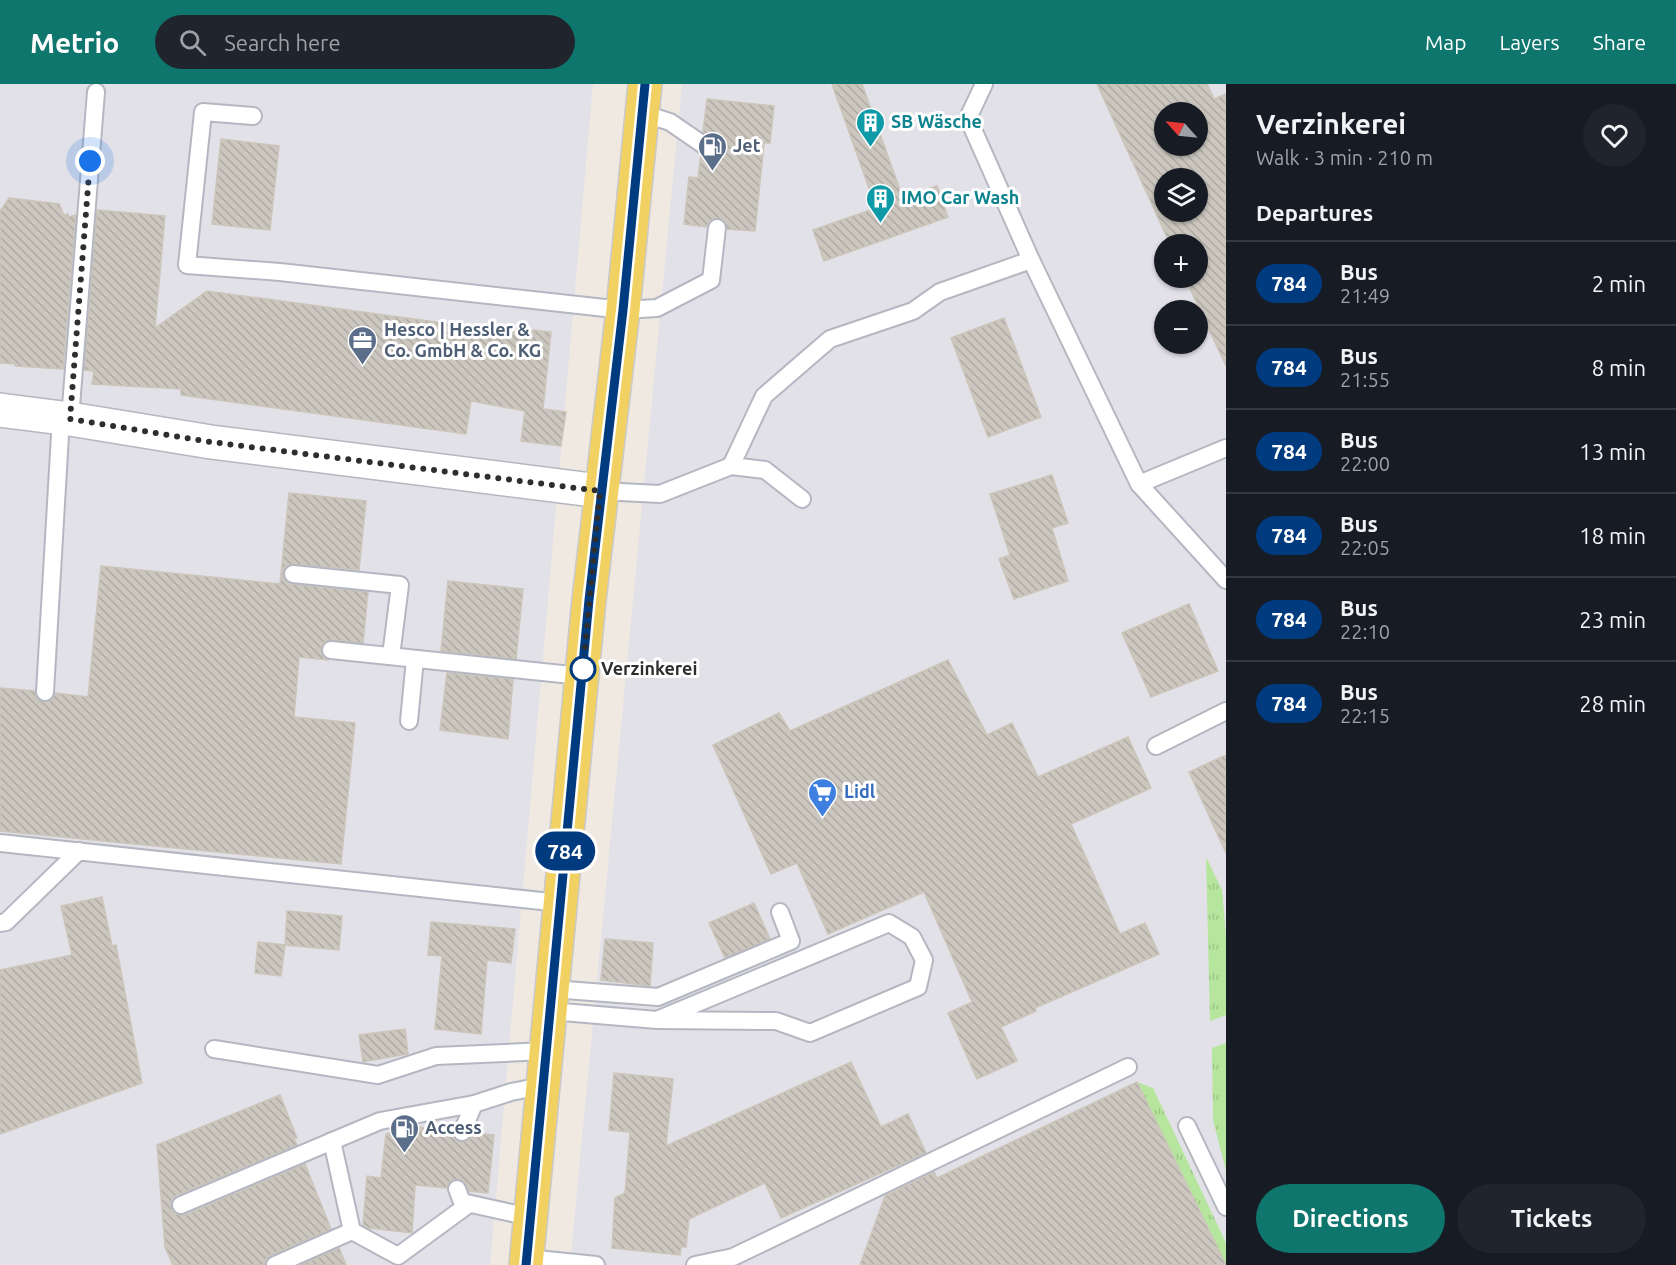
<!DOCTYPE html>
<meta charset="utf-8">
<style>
body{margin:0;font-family:Ubuntu,sans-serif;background:#20242c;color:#f1f3f6;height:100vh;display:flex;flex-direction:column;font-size:22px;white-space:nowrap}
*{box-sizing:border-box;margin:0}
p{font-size:20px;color:#9ea1a6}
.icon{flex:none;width:33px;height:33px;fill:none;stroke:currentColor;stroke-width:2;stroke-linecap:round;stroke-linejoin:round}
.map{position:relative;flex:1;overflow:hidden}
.side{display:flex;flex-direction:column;background:#171b24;width:450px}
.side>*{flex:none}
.badge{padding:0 12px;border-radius:20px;font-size:21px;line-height:39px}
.needle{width:39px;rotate:297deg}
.buttons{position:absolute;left:1154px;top:18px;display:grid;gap:12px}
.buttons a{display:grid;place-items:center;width:54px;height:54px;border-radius:50%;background:#171b24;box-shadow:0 2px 4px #0004;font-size:30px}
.you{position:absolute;width:30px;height:30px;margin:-15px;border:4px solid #fff;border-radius:50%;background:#1a73e8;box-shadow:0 0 0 9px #1a73e833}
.map>.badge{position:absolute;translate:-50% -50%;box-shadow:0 0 0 3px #fff}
h2{padding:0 30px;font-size:22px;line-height:54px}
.round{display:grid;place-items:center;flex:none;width:63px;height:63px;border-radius:32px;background:#20242c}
.overview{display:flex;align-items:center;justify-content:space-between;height:102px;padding:0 30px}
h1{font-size:28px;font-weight:700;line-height:45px}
.button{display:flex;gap:12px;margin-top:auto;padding:12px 30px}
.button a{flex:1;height:69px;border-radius:36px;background:#0f766e;color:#fff;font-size:24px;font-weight:700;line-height:69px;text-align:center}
.button a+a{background:#20242c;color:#f1f3f6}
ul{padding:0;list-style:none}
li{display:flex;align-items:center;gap:18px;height:84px;padding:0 30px;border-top:2px solid #363941}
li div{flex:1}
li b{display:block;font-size:22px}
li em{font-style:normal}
li .badge{min-width:66px;font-weight:700;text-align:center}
header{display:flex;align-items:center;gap:36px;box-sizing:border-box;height:84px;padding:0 30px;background:#0f766e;color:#fff}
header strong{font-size:28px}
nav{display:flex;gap:33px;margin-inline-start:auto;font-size:21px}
.search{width:420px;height:54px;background:#20242c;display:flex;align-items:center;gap:15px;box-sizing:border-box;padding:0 21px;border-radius:33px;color:#9ea1a6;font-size:22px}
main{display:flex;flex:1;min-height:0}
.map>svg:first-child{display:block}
.industrial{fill:#e3e1e8;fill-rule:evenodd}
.grass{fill:url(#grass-tufts)}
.building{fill:url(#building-back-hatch);stroke:#cbc5ba;stroke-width:1.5;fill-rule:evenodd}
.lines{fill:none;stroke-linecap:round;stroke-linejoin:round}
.lane-casing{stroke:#b4b7c1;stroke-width:20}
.street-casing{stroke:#b4b7c1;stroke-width:36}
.primary-casing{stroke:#c9c9c9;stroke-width:36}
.lane{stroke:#fff;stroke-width:16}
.street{stroke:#fff;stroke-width:33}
.primary{stroke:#f2d163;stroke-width:33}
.line-casing{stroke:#fff;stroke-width:14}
.line{stroke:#003b80;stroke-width:9}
.walk{stroke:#2e2e2e;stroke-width:6;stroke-dasharray:0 10.8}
.stop-dot{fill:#fff;stroke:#003b80;stroke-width:3}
.labels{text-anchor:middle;stroke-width:6;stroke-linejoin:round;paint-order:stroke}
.culture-label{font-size:18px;font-weight:bold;fill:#0d838f;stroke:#fff;text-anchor:start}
.service-label{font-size:18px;font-weight:bold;fill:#4e5e75;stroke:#fff;text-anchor:start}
.stop-label{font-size:18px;font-weight:bold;fill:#2e2e2e;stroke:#fff;text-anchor:start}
.shop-label{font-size:18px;font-weight:bold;fill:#366cbe;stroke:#fff;text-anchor:start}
</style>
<header>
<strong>Metrio</strong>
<div class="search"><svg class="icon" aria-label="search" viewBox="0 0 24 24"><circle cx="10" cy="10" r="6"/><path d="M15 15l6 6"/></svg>Search here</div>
<nav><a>Map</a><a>Layers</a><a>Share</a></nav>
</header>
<main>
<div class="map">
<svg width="1226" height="1181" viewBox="0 0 1226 1181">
<defs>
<pattern id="grass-tufts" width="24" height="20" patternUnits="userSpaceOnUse" patternTransform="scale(1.5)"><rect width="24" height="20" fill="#b6e59e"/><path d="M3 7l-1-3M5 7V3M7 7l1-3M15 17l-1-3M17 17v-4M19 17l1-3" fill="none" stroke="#9dc588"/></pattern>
<pattern id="building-back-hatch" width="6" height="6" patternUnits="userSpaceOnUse" patternTransform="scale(1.5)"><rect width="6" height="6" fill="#cbc7bf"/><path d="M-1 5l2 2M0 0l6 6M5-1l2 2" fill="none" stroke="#afaba4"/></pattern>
</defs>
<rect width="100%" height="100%" fill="#efe9e1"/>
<g class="industrial">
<path d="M0,0h593l-103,1181h-490z"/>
<path d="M682,0h544v1181h-656zM1164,28h33v34h-33zM1164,94h33v34h-33zM1164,160h33v34h-33zM1164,226h33v34h-33z"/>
</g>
<g class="grass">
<path d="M1206,773l16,33 4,46v79l-16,6z"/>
<path d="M1226,959v128l-13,-51 -1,-72z"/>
<path d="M1137,998l16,6 73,155v22z"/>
</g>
<g class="building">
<path d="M832,0h30l41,114 34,-12 11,31 -124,44 -11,-31 63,-22z"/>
<path d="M1097,0h110l7,15 12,-5v272l-41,-88h12v-34h-27zM1164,28h33v34h-33zM1164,94h33v34h-33z"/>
<path d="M707,15l67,7 -4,37h-6l-9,88 -28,-2 -3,-9 -6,-2 -9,3 -2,6 -23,-3 5,-47 9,1 3,-24 6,-1 5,-8 -1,-6 -8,-7z"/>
<path d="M221,55l58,7 -9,84 -58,-6z"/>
<path d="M9,114l50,6 5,11 4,-1 1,3 7,-2 -13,154 -48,-3v-2l-15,-1v-152z"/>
<path d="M97,126l68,6 -10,112 52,-37 295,40 1,-4 48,5 -8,77 23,3 -5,34 -40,-5 4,-30 -54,-10 -5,33 -285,-39v-6l-89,-5 2,-13 -10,-1z"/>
<path d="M1004,234l37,99 -53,20 -37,-99z"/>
<path d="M1052,391l16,48 -16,5 16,53 -54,18 -15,-40 11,-4 -20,-61z"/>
<path d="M289,409l77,8 -7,69 -66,-6 -8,3 -2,7 3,8 6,2 76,8 -5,51 -36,-3 -5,4 -1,6 3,8 5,2 -30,-3 -5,60 61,6 -14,141 -341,-33v-143l35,3 1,6 8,5 6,-1 5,-8 33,4 13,-131 179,18z"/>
<path d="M448,497l75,8 -7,70 -75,-8z"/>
<path d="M1189,520l29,67 -67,26 -29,-64z"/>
<path d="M948,576l39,75 25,-12 26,54 90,-40 23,51 -80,36 49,110 25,-11 14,31 -124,54 1,3 -35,16 16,34 -40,18 -29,-66 24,-11 -48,-110 -96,42 -31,-71 -26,11 -58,-129 66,-32 11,18z"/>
<path d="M447,589l66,6 -5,60 -68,-9z"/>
<path d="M1226,671v98l-37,-81z"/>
<path d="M102,813l10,49 4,-1 26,138 -142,51v-164l72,-15 -11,-49z"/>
<path d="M754,819l16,36 -45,19 -16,-35z"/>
<path d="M287,827l55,5 -3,34 -54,-5z"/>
<path d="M431,838l84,7 -4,34 -24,-3 -6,74 -46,-5 7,-73 -14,-1z"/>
<path d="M605,855l48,4 -3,43 -49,-6z"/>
<path d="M258,858l27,3 -4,31 -26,-3z"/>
<path d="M405,945l3,25 -45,8 -4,-27z"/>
<path d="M851,978l30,65 27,-13 18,39 -145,65 -16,-35 -76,36 -3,28h-5l-1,8 -68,-7 3,-50 10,-5 5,-61 -21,-2 5,-57 59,6 -7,67z"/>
<path d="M1137,998l89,183h-366l25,-69 49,-24 3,6z"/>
<path d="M280,1011l17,43 -3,1 3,6 -120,50 -5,4 -1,10 4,5 10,1 120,-51 26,65 -60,26 -5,4 -1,6h-92l-8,-18 -8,-102z"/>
<path d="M410,1042l42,5 2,8 9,3 6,-2 4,-7 21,2 -6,58 -19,-2 -5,-10 -6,-2 -9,3 -2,6 -32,-3 -3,48 -43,-5 -6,-3 4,-49 14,2 5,-44z"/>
<path d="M339,1164l7,17h-45z"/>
</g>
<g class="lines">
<defs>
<g id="lane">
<path d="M642,29l28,9 32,22"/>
<path d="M253,32l-50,-4 -16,153 93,7 343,38 34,-2 54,-28 6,-52"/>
<path d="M1031,176l108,224 87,96"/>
<path d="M70,335l26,-327"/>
<path d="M731,382l33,-70 66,-57 83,-28 27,-19 91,-32 -63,-142 16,-34"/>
<path d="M1139,400l87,-36"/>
<path d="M600,407l60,3 71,-28 34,4 37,29"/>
<path d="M293,490l107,11 -9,71"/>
<path d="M331,566l250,26"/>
<path d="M45,608l16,-274"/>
<path d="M409,637l6,-62"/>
<path d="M1156,662l70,-35"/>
<path d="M0,759l560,60"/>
<path d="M0,839l6,-1 73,-71"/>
<path d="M552,905l106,8 133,-56 -11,-29"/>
<path d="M550,927l107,9 232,-97 23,14 12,23 -6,27 -108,46 -34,-12 -119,-1"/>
<path d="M214,965l164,26 58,-19 110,-5"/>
<path d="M1187,1042l39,81"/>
<path d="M462,1048l12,-28 37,-12 31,-6"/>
<path d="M332,1057l20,90"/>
<path d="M457,1105l5,13 68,15"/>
<path d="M181,1121l199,-84 94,-17"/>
<path d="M527,1174l69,7"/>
<path d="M275,1181l77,-34 46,25 71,-52"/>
<path d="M695,1181l38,-8 395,-190"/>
</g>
<path id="street" d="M0,326l70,9 141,23 389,49"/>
<path id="primary" d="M526,1181l63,-665 34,-290 22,-226"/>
</defs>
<use href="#lane" class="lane-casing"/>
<use href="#street" class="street-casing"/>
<use href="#primary" class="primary-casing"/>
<use href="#lane" class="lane"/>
<use href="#street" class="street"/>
<use href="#primary" class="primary"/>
</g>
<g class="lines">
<defs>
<path id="line" d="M526,1181l63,-665 34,-290 22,-226"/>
</defs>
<use href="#line" class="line-casing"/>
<use href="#line" class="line"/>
<path class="walk" d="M90,77l-20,258 141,23 389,49 -17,178"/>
</g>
<defs>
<symbol id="building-pin" viewBox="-11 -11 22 30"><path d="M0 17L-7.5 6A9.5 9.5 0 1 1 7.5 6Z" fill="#0f9aa8" stroke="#fff"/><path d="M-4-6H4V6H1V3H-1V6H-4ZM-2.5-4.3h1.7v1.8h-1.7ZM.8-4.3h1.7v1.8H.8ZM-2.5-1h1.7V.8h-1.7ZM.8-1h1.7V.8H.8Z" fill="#fff"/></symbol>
<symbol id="fuel-pin" viewBox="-11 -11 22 30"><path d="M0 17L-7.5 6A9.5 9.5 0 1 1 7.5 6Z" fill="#5c6f8a" stroke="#fff"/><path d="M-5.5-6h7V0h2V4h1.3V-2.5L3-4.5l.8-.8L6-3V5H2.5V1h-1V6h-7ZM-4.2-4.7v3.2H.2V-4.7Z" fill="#fff"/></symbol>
<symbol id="office-pin" viewBox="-11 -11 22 30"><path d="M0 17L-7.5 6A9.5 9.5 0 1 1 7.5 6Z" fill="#5c6f8a" stroke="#fff"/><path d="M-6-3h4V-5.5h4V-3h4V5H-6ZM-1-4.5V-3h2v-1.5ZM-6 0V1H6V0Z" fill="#fff"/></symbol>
<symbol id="supermarket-pin" viewBox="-11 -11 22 30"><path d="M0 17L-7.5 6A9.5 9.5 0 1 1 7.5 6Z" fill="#3f7fe0" stroke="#fff"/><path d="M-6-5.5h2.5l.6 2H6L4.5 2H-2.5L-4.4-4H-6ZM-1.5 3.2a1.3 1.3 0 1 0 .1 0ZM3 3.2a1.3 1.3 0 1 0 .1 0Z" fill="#fff"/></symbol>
</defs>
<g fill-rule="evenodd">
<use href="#building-pin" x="854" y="22" width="33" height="45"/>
<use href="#fuel-pin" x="696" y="46" width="33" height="45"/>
<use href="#building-pin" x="864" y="98" width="33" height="45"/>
<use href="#office-pin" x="346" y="240" width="33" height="45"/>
<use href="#supermarket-pin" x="806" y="692" width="33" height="45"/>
<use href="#fuel-pin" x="388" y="1028" width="33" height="45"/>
</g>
<circle class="stop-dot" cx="583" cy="585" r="12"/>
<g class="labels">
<g class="culture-label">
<text x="891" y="44">SB Wäsche</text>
<text x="901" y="120">IMO Car Wash</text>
</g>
<g class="service-label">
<text x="733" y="68">Jet</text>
<text x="384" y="252">Hesco | Hessler &amp;<tspan x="384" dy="21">Co. GmbH &amp; Co. KG</tspan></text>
<text x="425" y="1050">Access</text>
</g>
<g class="stop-label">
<text x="601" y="591">Verzinkerei</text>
</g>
<g class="shop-label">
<text x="844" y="714">Lidl</text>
</g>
</g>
</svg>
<div class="buttons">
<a><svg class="needle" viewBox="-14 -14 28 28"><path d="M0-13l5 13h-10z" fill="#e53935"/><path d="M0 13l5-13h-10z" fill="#9ea1a6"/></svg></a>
<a><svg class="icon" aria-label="layers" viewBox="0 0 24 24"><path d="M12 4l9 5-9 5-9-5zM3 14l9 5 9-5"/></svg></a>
<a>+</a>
<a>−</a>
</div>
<div class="you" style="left:90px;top:77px"></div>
<b class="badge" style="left:565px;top:767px;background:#003b80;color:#fff">784</b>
</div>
<section class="side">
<div class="overview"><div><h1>Verzinkerei</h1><p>Walk · 3 min · 210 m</p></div><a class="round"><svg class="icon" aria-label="heart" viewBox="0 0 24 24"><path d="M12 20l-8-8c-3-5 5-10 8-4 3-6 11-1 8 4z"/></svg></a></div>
<h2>Departures</h2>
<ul>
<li><span class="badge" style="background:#003b80;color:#fff">784</span><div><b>Bus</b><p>21:49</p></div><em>2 min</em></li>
<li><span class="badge" style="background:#003b80;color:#fff">784</span><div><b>Bus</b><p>21:55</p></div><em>8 min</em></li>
<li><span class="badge" style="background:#003b80;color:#fff">784</span><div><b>Bus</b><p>22:00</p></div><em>13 min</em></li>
<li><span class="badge" style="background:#003b80;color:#fff">784</span><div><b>Bus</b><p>22:05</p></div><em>18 min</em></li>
<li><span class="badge" style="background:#003b80;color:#fff">784</span><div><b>Bus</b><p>22:10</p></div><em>23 min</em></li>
<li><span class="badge" style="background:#003b80;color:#fff">784</span><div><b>Bus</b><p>22:15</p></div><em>28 min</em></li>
</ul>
<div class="button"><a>Directions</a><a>Tickets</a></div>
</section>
</main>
